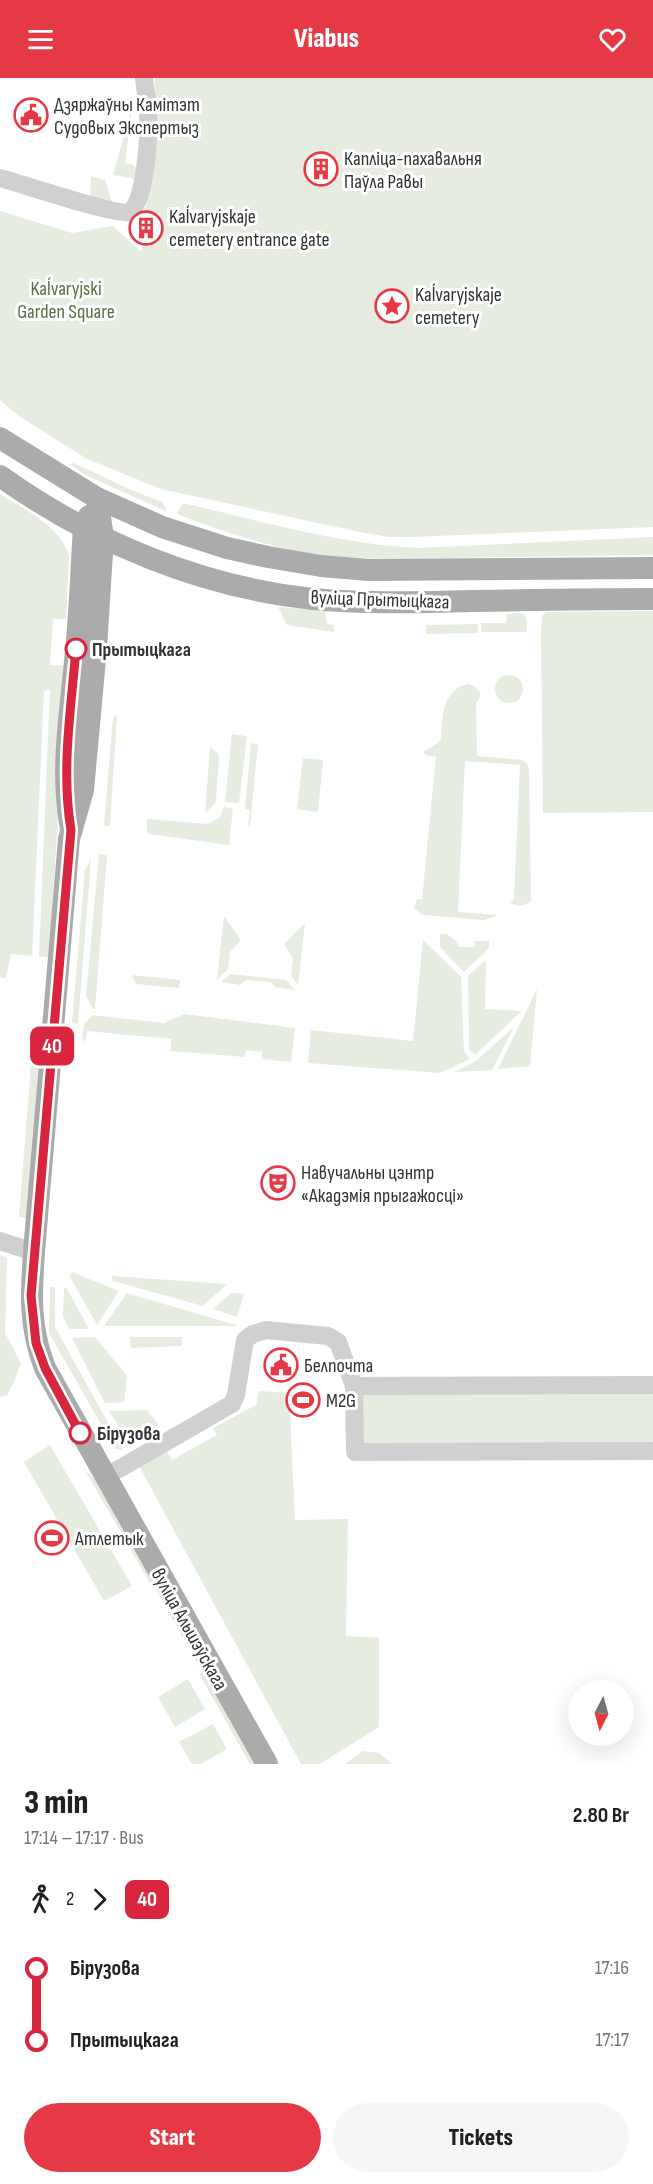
<!DOCTYPE html>
<meta charset="utf-8">
<style>
body{margin:0;font-family:"Sofia Sans Condensed",sans-serif;background:#f6f6f6;color:#202124;height:100vh;display:flex;flex-direction:column;font-size:22px;white-space:nowrap}
*{box-sizing:border-box;margin:0}
p{font-size:20px;color:#757577}
.icon{flex:none;width:33px;height:33px;fill:none;stroke:currentColor;stroke-width:2;stroke-linecap:round;stroke-linejoin:round}
.map{position:relative;height:1686px;overflow:hidden}
.panel{display:flex;flex-direction:column;background:#fff;flex:1}
.panel>*{flex:none}
.badge{padding:0 12px;border-radius:9px;font-size:21px;line-height:39px}
.needle{width:39px;rotate:186deg}
.controls{position:absolute;left:568px;top:1602px;display:grid;gap:12px}
.controls a{display:grid;place-items:center;width:66px;height:66px;border-radius:50%;background:#fff;box-shadow:0 6px 24px #0002;font-size:30px}
.map>.badge{position:absolute;translate:-50% -50%;box-shadow:0 0 0 3px #fff}
.legs{display:flex;align-items:center;gap:9px;height:66px;padding:0 24px;font-size:20px}
.legs p{margin-inline-start:auto}
.headline{display:flex;align-items:center;justify-content:space-between;height:102px;padding:0 24px}
h1{font-size:33px;font-weight:800;line-height:45px}
.primary-button{display:flex;gap:12px;margin-top:auto;padding:12px 24px}
.primary-button a{flex:1;height:69px;border-radius:36px;background:#e63946;color:#fff;font-size:24px;font-weight:800;line-height:69px;text-align:center}
.primary-button a+a{background:#f6f6f6;color:#202124}
ul{padding:0 24px;list-style:none}
li{display:flex;align-items:center;gap:21px;height:72px;font-size:22px}
li i{display:grid;place-items:center;width:9px;height:100%;margin:0 8px;background:currentColor}
li i::after{content:'';width:15px;height:15px;margin:-8px;border:4px solid;border-radius:50%;background:#fff}
li p{margin-inline-start:auto}
li:first-child i{background:linear-gradient(#0000 50%,currentColor 0)}
li:last-child i{background:linear-gradient(currentColor 50%,#0000 0)}
header{display:flex;justify-content:space-between;align-items:center;height:78px;padding:0 24px;background:#e63946;color:#fff;font-size:27px;font-weight:800}
.map>svg:first-child{display:block}
.green{fill:#e6ecdf}
.lines{fill:none;stroke-linecap:round;stroke-linejoin:round}
.minor{stroke:#d0d0d0;stroke-width:18}
.major{stroke:#ababab;stroke-width:22}
.line-1-casing{stroke:#fff;stroke-width:14}
.line-1{stroke:#d7263d;stroke-width:9}
.stop-1-dot{fill:#fff;stroke:#d7263d;stroke-width:3}
.labels{text-anchor:middle;stroke-width:6;stroke-linejoin:round;paint-order:stroke}
.poi-label{font-size:20px;fill:#333;stroke:#fff;text-anchor:start}
.park-label{font-size:20px;fill:#56703f;stroke:#fff}
.street-label{font-size:20px;fill:#333;stroke:#fff}
.stop-label{font-size:20px;font-weight:bold;fill:#333;stroke:#fff;text-anchor:start}
</style>
<header><svg class="icon" aria-label="menu" viewBox="0 0 24 24"><path d="M4 6h16M4 12h16M4 18h16"/></svg>Viabus<svg class="icon" aria-label="heart" viewBox="0 0 24 24"><path d="M12 20l-8-8c-3-5 5-10 8-4 3-6 11-1 8 4z"/></svg></header>
<div class="map">
<svg width="653" height="1686" viewBox="0 0 653 1686">
<rect width="100%" height="100%" fill="#fff"/>
<g class="green">
<path d="M155,0h498v449l-242,10h-22l-25,-4 -203,-44 -74,-30 -68,-43 -19,-16v-189l72,22 41,-7 28,26 12,-113z"/>
<path d="M132,30l-7,55 9,2 3,5 -2,9 -22,-4z"/>
<path d="M91,98l14,4 7,23 -22,-7z"/>
<path d="M74,385l55,26 33,13 4,6v3l-81,-36 -15,-11z"/>
<path d="M0,416c24,15 61,32 69,62l-3,63h-13l-3,46 18,1 -19,291h-10l11,-268 -6,2 -12,265 -21,-2 -5,24 -6,-1z"/>
<path d="M183,425c77,18 156,41 235,45l235,-11v18c-68,1 -136,2 -205,3 -48,0 -98,3 -145,-6 -43,-8 -85,-22 -126,-38z"/>
<path d="M278,529l47,4 2,13 7,1v7l-47,-7z"/>
<path d="M653,533v201l-110,1 -2,-178 1,-19 4,-4z"/>
<path d="M516,535l8,1 3,6v12h-46v-9h25l1,-9z"/>
<path d="M478,546v9l-52,1v-9z"/>
<circle cx="509" cy="611" r="14"/>
<path d="M468,606c11,4 17,9 8,19l1,53 46,4 5,5 1,5 2,131c-6,5 -14,6 -21,2l4,-4 6,-134 -55,-4 -7,151 40,3 -14,5 -62,-5 -8,-7 3,-9h5l14,-142 -11,-2 -1,-4 14,-8 3,-5c1,-20 2,-50 27,-54z"/>
<path d="M117,637l-7,111 -6,-1 9,-107z"/>
<path d="M232,656l15,2 -8,67 -14,-1z"/>
<path d="M251,665l7,1 -8,82h-2l2,-16 -5,-1z"/>
<path d="M210,669l8,7 1,4 -3,41 -1,5 -10,9z"/>
<path d="M303,680l20,2 -5,52 -21,-3z"/>
<path d="M224,729l9,2 -4,36 -80,-11 -2,-2v-13l61,5 12,-7z"/>
<path d="M99,776l8,1 -12,154h-2l-7,-13z"/>
<path d="M91,781l-13,165 -6,-1 13,-153z"/>
<path d="M224,838l17,24 -11,12 -2,17 -11,10z"/>
<path d="M305,845l-7,62 -7,-9 2,-18 -9,-14z"/>
<path d="M440,856h7l10,8 1,5h16l1,-6h14v7l-25,24 -24,-25z"/>
<path d="M423,862l38,37 3,74 6,8 -30,14 -132,-10 3,-33 102,11z"/>
<path d="M486,882l-1,49 37,2 -47,44 -6,-6 -1,-73z"/>
<path d="M231,896l55,6 9,10 -20,-3 -4,-5 -25,-2 -6,5 -19,-3z"/>
<path d="M132,897l48,5 -1,8 -43,-4z"/>
<path d="M537,911l-7,77 -32,3z"/>
<path d="M184,936l111,14 -4,34 -29,-3v-7l-16,-2 -1,7 -74,-6v-12l-84,-8 -2,11 -3,-4 2,-13 8,-10 72,8z"/>
<path d="M34,949h7l-13,191 -9,-1z"/>
<path d="M514,949l-22,43 -38,2 22,-11z"/>
<path d="M0,1177l7,3 -2,75 16,30 -7,19 -7,13 -7,2z"/>
<path d="M72,1194l47,19 -22,34 -27,-48z"/>
<path d="M112,1198l115,8 -24,22 -90,-25z"/>
<path d="M50,1209h5v40l68,123 -8,-1 -66,-116z"/>
<path d="M66,1209l23,42h-20l-6,-13 1,-28z"/>
<path d="M127,1215l112,33h-135z"/>
<path d="M231,1215l13,1 -7,23 -24,-8z"/>
<path d="M95,1259l32,39 -3,26 -19,1 -33,-65z"/>
<path d="M130,1259h52v9l-51,2z"/>
<path d="M653,1312v57l-290,3 -3,-58z"/>
<path d="M259,1313l30,2 6,127 53,-1 -2,117 33,2v89l-59,37h-19l-162,-298 27,-16 6,10 45,-25 -4,-7 43,-23z"/>
<path d="M147,1332l12,15 -30,17 -20,-31z"/>
<path d="M50,1367l82,141 -28,15 -80,-139z"/>
<path d="M85,1392l19,18 50,90 -2,9z"/>
<path d="M203,1593l57,93h-10l-51,-90z"/>
<path d="M188,1601l17,30 -30,18 -17,-30z"/>
<path d="M213,1646l14,25 -26,15h-9l-13,-22z"/>
<path d="M363,1673l16,2 13,11h-47z"/>
</g>
<g class="lines">
<g class="minor">
<path d="M0,100c19,5 117,38 129,34 17,-7 20,-80 19,-97 0,-13 -3,-25 -4,-37"/>
<path d="M0,1163l34,11"/>
<path d="M354,1308l299,-1"/>
<path d="M105,1399l127,-73 4,-9 9,-55 8,-6 13,-4 62,6 10,6 16,44 1,66 298,-1"/>
</g>
<g class="major">
<path d="M0,360l97,60 65,29 65,21 41,9 53,9 47,4 285,-2"/>
<path d="M0,398c93,66 200,111 313,123 53,5 106,3 159,2 60,-1 121,-2 181,-2"/>
<path d="M97,420l6,39 -7,111 -13,142 -14,49 -35,413c-3,43 -5,74 11,116l222,396"/>
<path d="M70,745c-9,-54 0,-108 5,-162 5,-44 6,-89 9,-134l5,-11"/>
</g>
</g>
<g class="lines">
<defs>
<path id="line-1" d="M76,571c-5,60 -15,121 -5,181l-40,466 5,47 9,25 35,65"/>
</defs>
<use href="#line-1" class="line-1-casing"/>
<use href="#line-1" class="line-1"/>
</g>
<defs>
<symbol id="civic-ring" viewBox="-11 -11 22 22"><circle r="9.5" fill="#fff" stroke="#e63946" stroke-width="1.5"/><path d="M-.6-6.5H3V-4.5H.6V-3L4-1V1h2V6H-6V1h2V-1L-.6-3ZM-1.2 2.5V6h2.4V2.5Z" fill="#e63946"/></symbol>
<symbol id="building-ring" viewBox="-11 -11 22 22"><circle r="9.5" fill="#fff" stroke="#e63946" stroke-width="1.5"/><path d="M-4-6H4V6H1V3H-1V6H-4ZM-2.5-4.3h1.7v1.8h-1.7ZM.8-4.3h1.7v1.8H.8ZM-2.5-1h1.7V.8h-1.7ZM.8-1h1.7V.8H.8Z" fill="#e63946"/></symbol>
<symbol id="sight-ring" viewBox="-11 -11 22 22"><circle r="9.5" fill="#fff" stroke="#e63946" stroke-width="1.5"/><path d="M0-6L1.8-2.2L6-1.7L2.9 1.2L3.7 5.4L0 3.3L-3.7 5.4L-2.9 1.2L-6-1.7L-1.8-2.2Z" fill="#e63946"/></symbol>
<symbol id="theatre-ring" viewBox="-11 -11 22 22"><circle r="9.5" fill="#fff" stroke="#e63946" stroke-width="1.5"/><path d="M-5-5.5Q0-4 5-5.5V0Q5 5 0 6Q-5 5-5 0ZM-3.3-2.5H-1v1.5H-3.3ZM1-2.5H3.3v1.5H1ZM-2.8 1Q0 5.5 2.8 1Z" fill="#e63946"/></symbol>
<symbol id="stadium-ring" viewBox="-11 -11 22 22"><circle r="9.5" fill="#fff" stroke="#e63946" stroke-width="1.5"/><path d="M0-5a6.5 5 0 1 0 0 10a6.5 5 0 1 0 0-10ZM-3.5-1.8h7v3.6h-7Z" fill="#e63946"/></symbol>
</defs>
<g fill-rule="evenodd">
<use href="#civic-ring" x="12" y="18" width="38" height="38"/>
<use href="#building-ring" x="302" y="72" width="38" height="38"/>
<use href="#building-ring" x="127" y="131" width="38" height="38"/>
<use href="#sight-ring" x="373" y="209" width="38" height="38"/>
<use href="#theatre-ring" x="259" y="1086" width="38" height="38"/>
<use href="#civic-ring" x="262" y="1268" width="38" height="38"/>
<use href="#stadium-ring" x="284" y="1303" width="38" height="38"/>
<use href="#stadium-ring" x="33" y="1441" width="38" height="38"/>
</g>
<g class="stop-1-dot">
<circle cx="76" cy="571" r="10"/>
<circle cx="80" cy="1355" r="10"/>
</g>
<g class="labels">
<g class="poi-label">
<text x="54" y="33">Дзяржаўны Камітэт<tspan x="54" dy="23">Судовых Экспертыз</tspan></text>
<text x="344" y="87">Капліца-пахавальня<tspan x="344" dy="23">Паўла Равы</tspan></text>
<text x="169" y="145">Kaĺvaryjskaje<tspan x="169" dy="23">cemetery entrance gate</tspan></text>
<text x="415" y="223">Kaĺvaryjskaje<tspan x="415" dy="23">cemetery</tspan></text>
<text x="301" y="1101">Навучальны цэнтр<tspan x="301" dy="23">«Акадэмія прыгажосці»</tspan></text>
<text x="304" y="1294">Белпочта</text>
<text x="326" y="1329">M2G</text>
<text x="75" y="1467">Атлетык</text>
</g>
<g class="park-label">
<text x="66" y="217">Kaĺvaryjski<tspan x="66" dy="23">Garden Square</tspan></text>
</g>
<g class="street-label">
<text transform="translate(380 521) rotate(2)" y="7">вуліца Прытыцкага</text>
<text transform="translate(190 1551) rotate(61)" y="7">вуліца Альшэўскага</text>
</g>
<g class="stop-label">
<text x="92" y="578">Прытыцкага</text>
<text x="97" y="1362">Бірузова</text>
</g>
</g>
</svg>
<div class="controls">
<a><svg class="needle" viewBox="-14 -14 28 28"><path d="M0-13l5 13h-10z" fill="#e53935"/><path d="M0 13l5-13h-10z" fill="#757577"/></svg></a>
</div>
<b class="badge" style="left:52px;top:968px;background:#d7263d;color:#fff">40</b>
</div>
<section class="panel">
<div class="headline"><div><h1>3 min</h1><p>17:14 – 17:17 · Bus</p></div><b>2.80 Br</b></div>
<div class="legs"><svg class="icon" aria-label="walk" viewBox="0 0 24 24"><circle cx="13" cy="4" r="2"/><path d="M13 8l-2 6 4 7M11 14l-3 7M7 12l3-4h3l4 4"/></svg>2<svg class="icon" aria-label="forward" viewBox="0 0 24 24"><path d="M9 5l7 7-7 7"/></svg><b class="badge" style="background:#d7263d;color:#fff">40</b></div>
<ul>
<li><i style="color:#d7263d"></i><b>Бірузова</b><p>17:16</p></li>
<li><i style="color:#d7263d"></i><b>Прытыцкага</b><p>17:17</p></li>
</ul>
<div class="primary-button"><a>Start</a><a>Tickets</a></div>
</section>
